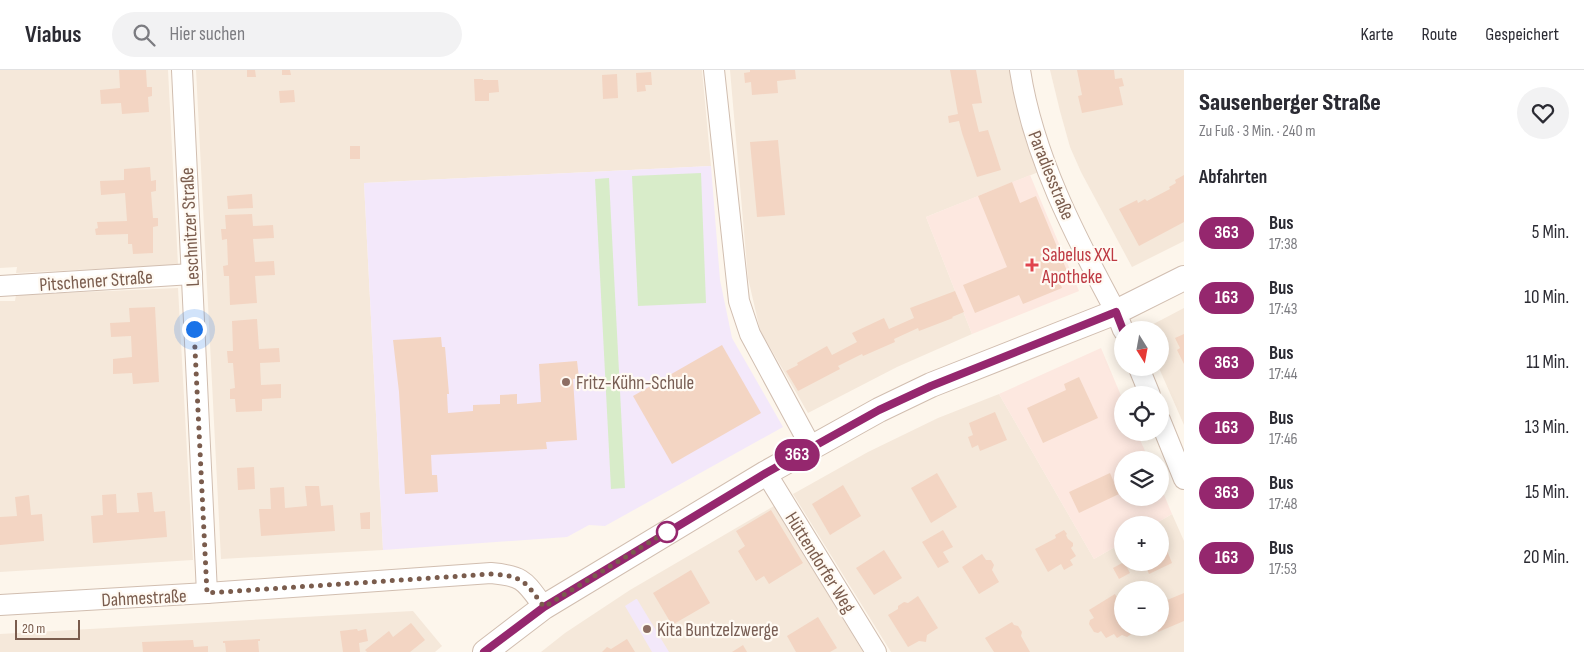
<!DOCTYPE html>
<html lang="de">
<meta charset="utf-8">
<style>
body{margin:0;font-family:"Sofia Sans Condensed",sans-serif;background:#f2f2f3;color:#2b2b33;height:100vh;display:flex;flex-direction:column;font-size:19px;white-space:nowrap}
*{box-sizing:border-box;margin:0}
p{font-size:16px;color:#7c7c81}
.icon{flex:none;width:28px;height:28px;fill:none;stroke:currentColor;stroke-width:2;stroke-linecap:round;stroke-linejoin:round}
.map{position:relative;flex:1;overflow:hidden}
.side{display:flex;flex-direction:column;background:#fff;width:400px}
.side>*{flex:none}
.badge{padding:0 10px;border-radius:16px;font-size:18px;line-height:32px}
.needle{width:32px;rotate:169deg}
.fabs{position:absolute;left:1114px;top:251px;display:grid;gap:10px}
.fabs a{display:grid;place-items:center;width:55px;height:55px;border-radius:50%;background:#fff;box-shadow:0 2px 12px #0003;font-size:25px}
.scale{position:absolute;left:15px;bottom:12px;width:65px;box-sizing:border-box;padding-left:5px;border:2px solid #7a5c4d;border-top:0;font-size:14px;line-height:18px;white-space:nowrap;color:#7a5c4d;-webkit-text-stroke:4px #fffaf3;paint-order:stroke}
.you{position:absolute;width:25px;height:25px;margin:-12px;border:4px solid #fff;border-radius:50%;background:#1a73e8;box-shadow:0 0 0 8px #1a73e833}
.map>.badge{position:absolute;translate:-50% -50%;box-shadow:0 0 0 2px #fff}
h2{padding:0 15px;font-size:19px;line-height:45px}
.round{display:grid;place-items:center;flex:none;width:52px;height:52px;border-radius:26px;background:#f2f2f3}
.overview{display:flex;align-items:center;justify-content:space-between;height:85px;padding:0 15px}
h1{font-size:24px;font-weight:800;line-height:38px}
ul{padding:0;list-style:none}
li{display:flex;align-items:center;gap:15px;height:65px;padding:0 15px}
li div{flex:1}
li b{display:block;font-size:19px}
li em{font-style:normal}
li .badge{min-width:55px;font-weight:700;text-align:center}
header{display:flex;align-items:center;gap:30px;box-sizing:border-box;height:70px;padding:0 25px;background:#fff;border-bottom:1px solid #e1e1e2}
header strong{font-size:24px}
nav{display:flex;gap:28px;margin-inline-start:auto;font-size:18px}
.search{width:350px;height:45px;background:#f2f2f3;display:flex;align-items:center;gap:12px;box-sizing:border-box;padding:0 18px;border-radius:28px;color:#7c7c81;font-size:19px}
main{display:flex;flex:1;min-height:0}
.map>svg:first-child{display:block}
.residential{fill:#f5e8da;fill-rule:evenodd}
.commercial{fill:#fde8e0}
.education{fill:#f3e8fa}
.green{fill:#d8ecc9}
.building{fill:#f3d5c3}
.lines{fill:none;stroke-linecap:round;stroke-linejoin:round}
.minor-casing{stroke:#d1beb0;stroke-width:22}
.tertiary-casing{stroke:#d1beb0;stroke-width:26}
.minor{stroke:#fff;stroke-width:20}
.tertiary{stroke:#fff;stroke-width:24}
.line-casing{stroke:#fff;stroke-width:11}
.line{stroke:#95276e;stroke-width:8}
.walk{stroke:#7a5c4d;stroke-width:5;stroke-dasharray:0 9}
.health-dot{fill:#e0444e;stroke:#fffaf3;stroke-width:2}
.education-dot{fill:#8d6e63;stroke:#fffaf3;stroke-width:2}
.stop-dot{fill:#fff;stroke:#95276e;stroke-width:2.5}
.labels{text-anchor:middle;stroke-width:4.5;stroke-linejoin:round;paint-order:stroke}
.street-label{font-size:19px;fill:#7a5c4d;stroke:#fffaf3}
.health-label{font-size:19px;fill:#be3a42;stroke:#fffaf3;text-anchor:start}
.education-label{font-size:19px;fill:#785e54;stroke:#fffaf3;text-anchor:start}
</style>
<header>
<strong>Viabus</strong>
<div class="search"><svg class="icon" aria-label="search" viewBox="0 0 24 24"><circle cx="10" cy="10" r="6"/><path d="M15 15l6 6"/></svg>Hier suchen</div>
<nav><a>Karte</a><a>Route</a><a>Gespeichert</a></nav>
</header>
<main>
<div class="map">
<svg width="1184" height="582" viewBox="0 0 1184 582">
<rect width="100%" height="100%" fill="#fdf6ec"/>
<g class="residential">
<path d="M0,0h168l10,195 -162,8 1,-6 -17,1z"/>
<path d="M196,0h506l9,96 -347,17 19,367 -162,9z"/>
<path d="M730,0h283l28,101 -115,46 46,117 -75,33 -89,46 -48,-83 -12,-52z"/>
<path d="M1050,0h134v171l-52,26 -51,-95 -11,-25 -10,-36z"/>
<path d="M178,218l15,272 -193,12v-271h15l1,-6z"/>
<path d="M1184,238v117l-25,-57 1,-38h-18z"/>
<path d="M999,324l95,165 28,-16v19h38v-37h-7l19,-11 12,27v111h-293l-98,-158 75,-42 70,-34zM1122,520h38v38h-38z"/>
<path d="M774,436l89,146h-322l24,-19 65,-43z"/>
<path d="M413,541l29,35 -7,6h-435v-18z"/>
</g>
<g class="commercial">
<path d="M1030,105l49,116 -107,43 -46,-117z"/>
<path d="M1101,278l21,50v34l15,1 12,27h-27v38h38v-13l12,29 -19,11h-31v18l-28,16 -95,-165z"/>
</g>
<g class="education">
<path d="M711,96l9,114 12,58 51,89 -178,99 -16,-1 -22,12 -184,13 -19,-367z"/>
<path d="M636,529h1l32,53h-17l-27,-46z"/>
</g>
<g class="green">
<path d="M701,103l5,130 -68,3 -6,-130z"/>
<path d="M609,108l16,310 -14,1 -16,-310z"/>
</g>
<g class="building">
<path d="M119,0h27l1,17h5v9l-4,1 1,15 -27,2 -1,-11 -20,1 -1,-14 20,-2z"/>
<path d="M247,0h8l1,7h-9z"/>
<path d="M282,0h8l1,5h-9z"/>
<path d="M750,0h45l1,9 -19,2 1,12 -26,2 -1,-13 -6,1 -1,-10 6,-1z"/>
<path d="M950,0h26l6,33 -10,1 7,28 9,-2 13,40 -24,7 -15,-44 -3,-12 -10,2 -1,-7 10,-2z"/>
<path d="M1077,0h37l1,9 7,-1 2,8 -5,1 4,18 -41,8 -4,-17 4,-1z"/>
<path d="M651,2l1,13h-7l1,6 -9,1 -1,-19z"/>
<path d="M617,4l1,24 -15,1 -1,-24z"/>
<path d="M474,9h9v1h15l1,12 -10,1v8h-14z"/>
<path d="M294,20l1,12 -15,1 -1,-12z"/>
<path d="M778,70l7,75 -28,2 -7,-75z"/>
<rect x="350" y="76" width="10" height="13"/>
<path d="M150,97l1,14 5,-1v11l-5,1 2,26h5v8l-5,1v26l-20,1 -1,-10h-4v-10l-32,1 -1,-6 3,-1 -1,-6 30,-1 -2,-28 -24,2 -1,-14 24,-1v-11z"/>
<path d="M1184,105v47l-45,24 -20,-37 18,-9 1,3 7,-4 2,2 23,-12 -1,-2 7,-4 -1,-3z"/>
<path d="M1012,112l8,21 16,-7 36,87 -2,1 -2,-4 -8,3 2,5 -39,16 -4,-9 -44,18 -12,-28 44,-18 -29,-71z"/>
<path d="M252,124l1,14 -25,1 -1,-13z"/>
<path d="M252,144l1,12 20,-1 1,13 -21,1 2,23 19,-1 1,14 -20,1 2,27 -27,2 -1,-29h-5l-1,-10 5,-1 -1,-26 -5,1 -1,-11h5l-1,-14z"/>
<path d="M955,221l9,21 -12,5 1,1 -34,13 -1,-3 -24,11 1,3 -32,14 -1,-2 -24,12 2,3 -42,22 -12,-20 12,-6 -1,-2 30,-17 5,9 25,-13 -5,-9 32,-15 5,11 25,-11 -4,-10z"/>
<path d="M155,237l4,75 -26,2 -1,-11 -19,1v-15l19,-2 -1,-21 -20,1 -1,-14 20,-1 -1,-14z"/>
<path d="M257,249l2,30 20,-1 1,14 -20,1 1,22 20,-1v14l-19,1v12l-26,1 -1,-13h-5v-10l5,-1 -2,-25h-5l-1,-12h6l-1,-30z"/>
<path d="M1184,264v30l-7,-14 3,-2 -5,-10z"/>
<path d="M441,267l1,10h3l4,47h-2l1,19 25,-2v-6l27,-1v-9l17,-1v10l24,-2 -2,-38 38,-3 2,17 -6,1 4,61 -31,2 1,7 -116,6 1,20h5l1,17 -33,2 -6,-102 -6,-52z"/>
<path d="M722,275l39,68 -89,51 -39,-68z"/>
<path d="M1079,307l19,41 -55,25 -16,-35 39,-18 -2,-6z"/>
<path d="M995,342l12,28 -27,11 -2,-6 -6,3 -4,-11 5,-2 -4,-12z"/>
<path d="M254,397l1,22 -17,1 -1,-22z"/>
<path d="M937,403l20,34 -26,16 -20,-35z"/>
<path d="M1110,403l9,21 -40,19 -10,-21z"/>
<path d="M843,415l18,31 -31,19 -18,-31z"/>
<path d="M305,416h14l2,20 12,-1 2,26 -74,5 -2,-27h12l-1,-21 14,-1 1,21 22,-2z"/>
<path d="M152,422l2,20 11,-1 2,26 -74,6 -2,-27 12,-1 -1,-20 14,-1 1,19 22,-1 -2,-19z"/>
<path d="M29,425l2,20 11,-1 2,27 -44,4v-28l17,-1 -2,-19z"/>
<path d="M771,440l32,53 -34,21 -5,-8 -8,5 -18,-30 7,-5 -9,-15z"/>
<path d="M370,442v17h-9l-1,-16z"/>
<path d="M943,460l10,17 -10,5 6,10 -11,6 -16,-26z"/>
<path d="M1064,460l3,4 -1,1 2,4 5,4v3l-2,2 5,8 -6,4 3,5 -9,5 -3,-6 -13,8 -13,-23 21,-11 -1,-3z"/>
<path d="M1162,468l10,25 -23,11 -5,-12h16v-23z"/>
<path d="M884,480l18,28 -28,17 -18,-27z"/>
<path d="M982,484l4,6h5l3,5 -2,5 7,12 -20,12 -17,-27z"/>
<path d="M1124,492l6,11 -11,6 -6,-11z"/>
<path d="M691,500l19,33 -38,22 -19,-32z"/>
<path d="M1184,523v28l-26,11 -2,-4h4v-25z"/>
<path d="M1115,524l7,13v21h12l-1,5 -6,4 -5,-2 -5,3 -3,-4 -8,4 -5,-7 -3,2 -4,-1 -5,-8 1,-4 4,-2 -5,-8z"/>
<path d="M918,526l20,32 -11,7 -1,7 -7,-1 -11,6 -20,-32 10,-6v-3l6,-4 4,1z"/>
<path d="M818,547l19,31 -7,4h-34l-9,-16z"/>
<path d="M1012,552l2,3 4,1 4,6 -1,4 9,16h-36l-9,-14z"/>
<path d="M411,553l14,17 -15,12h-43l-2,-2 24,-19 4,6z"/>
<path d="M357,559l1,2 8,-2 2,12 -9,2 1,9h-17l-3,-21z"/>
<path d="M260,569v2h-2l1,11h-33l-1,-9h-2v-2z"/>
<path d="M627,569l8,13h-33l5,-5 4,2z"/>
<path d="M193,570l1,7 14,-1v6h-65l-1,-10z"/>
<path d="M743,575l4,7h-15z"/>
</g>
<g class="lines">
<defs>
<g id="minor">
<path d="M182,0l25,523"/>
<path d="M714,0l25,231 11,33 61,113"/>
<path d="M1020,0c13,86 55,166 96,242l7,18"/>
<path d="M0,216l192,-12"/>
<path d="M1139,298l11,27"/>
<path d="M1160,350l24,59"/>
<path d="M766,403l110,179"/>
<path d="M0,535l207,-12 284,-20c34,3 34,9 53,34"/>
</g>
<path id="tertiary" d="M485,582l59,-45 222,-134 113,-63 52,-25 185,-73 68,-34"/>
</defs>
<use href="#minor" class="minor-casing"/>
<use href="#tertiary" class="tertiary-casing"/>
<use href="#minor" class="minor"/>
<use href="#tertiary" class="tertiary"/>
</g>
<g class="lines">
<defs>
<path id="line" d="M484,582l60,-45 222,-134 113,-63 52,-24 185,-74 7,18"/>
</defs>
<use href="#line" class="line-casing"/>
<use href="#line" class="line"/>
<path class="walk" d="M194,259l13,264 284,-19c34,2 34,8 53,33l127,-78 -4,3"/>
</g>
<path class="health-dot" d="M1029.5 187.5h5v5h5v5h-5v5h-5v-5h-5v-5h5z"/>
<g class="education-dot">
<circle cx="566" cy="312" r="5"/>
<circle cx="647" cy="559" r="5"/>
</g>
<circle class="stop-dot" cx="667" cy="462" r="10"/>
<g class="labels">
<g class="street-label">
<text transform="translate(1052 105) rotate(68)" y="7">Paradiesstraße</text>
<text transform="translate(189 157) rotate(-93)" y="7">Leschnitzer Straße</text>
<text transform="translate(96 210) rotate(-4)" y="7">Pitschener Straße</text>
<text transform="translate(821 492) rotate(58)" y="7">Hüttendorfer Weg</text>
<text transform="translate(144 527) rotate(-3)" y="7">Dahmestraße</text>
</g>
<g class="health-label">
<text x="1042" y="191">Sabelus XXL<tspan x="1042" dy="22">Apotheke</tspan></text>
</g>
<g class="education-label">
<text x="576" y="319">Fritz-Kühn-Schule</text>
<text x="657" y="566">Kita Buntzelzwerge</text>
</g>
</g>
</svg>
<div class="fabs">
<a><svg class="needle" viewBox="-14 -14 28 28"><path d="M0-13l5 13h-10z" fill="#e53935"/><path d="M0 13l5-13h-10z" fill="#7c7c81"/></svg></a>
<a><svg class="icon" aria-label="locate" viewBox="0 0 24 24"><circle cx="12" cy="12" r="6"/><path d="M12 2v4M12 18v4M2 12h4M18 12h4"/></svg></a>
<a><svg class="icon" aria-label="layers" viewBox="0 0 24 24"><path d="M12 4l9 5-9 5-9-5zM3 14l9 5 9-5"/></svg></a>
<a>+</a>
<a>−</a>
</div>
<div class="scale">20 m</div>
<div class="you" style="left:194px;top:259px"></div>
<b class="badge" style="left:797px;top:385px;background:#95276e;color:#fff">363</b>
</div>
<section class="side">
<div class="overview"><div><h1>Sausenberger Straße</h1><p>Zu Fuß · 3 Min. · 240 m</p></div><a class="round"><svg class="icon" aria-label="heart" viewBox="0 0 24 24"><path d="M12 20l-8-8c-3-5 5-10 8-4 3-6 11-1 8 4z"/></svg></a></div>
<h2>Abfahrten</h2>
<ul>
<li><span class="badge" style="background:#95276e;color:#fff">363</span><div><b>Bus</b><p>17:38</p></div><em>5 Min.</em></li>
<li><span class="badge" style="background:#95276e;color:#fff">163</span><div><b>Bus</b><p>17:43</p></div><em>10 Min.</em></li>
<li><span class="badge" style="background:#95276e;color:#fff">363</span><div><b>Bus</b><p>17:44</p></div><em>11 Min.</em></li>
<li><span class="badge" style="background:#95276e;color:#fff">163</span><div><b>Bus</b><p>17:46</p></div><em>13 Min.</em></li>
<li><span class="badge" style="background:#95276e;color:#fff">363</span><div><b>Bus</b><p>17:48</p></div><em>15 Min.</em></li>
<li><span class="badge" style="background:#95276e;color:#fff">163</span><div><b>Bus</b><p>17:53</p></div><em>20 Min.</em></li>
</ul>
</section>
</main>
